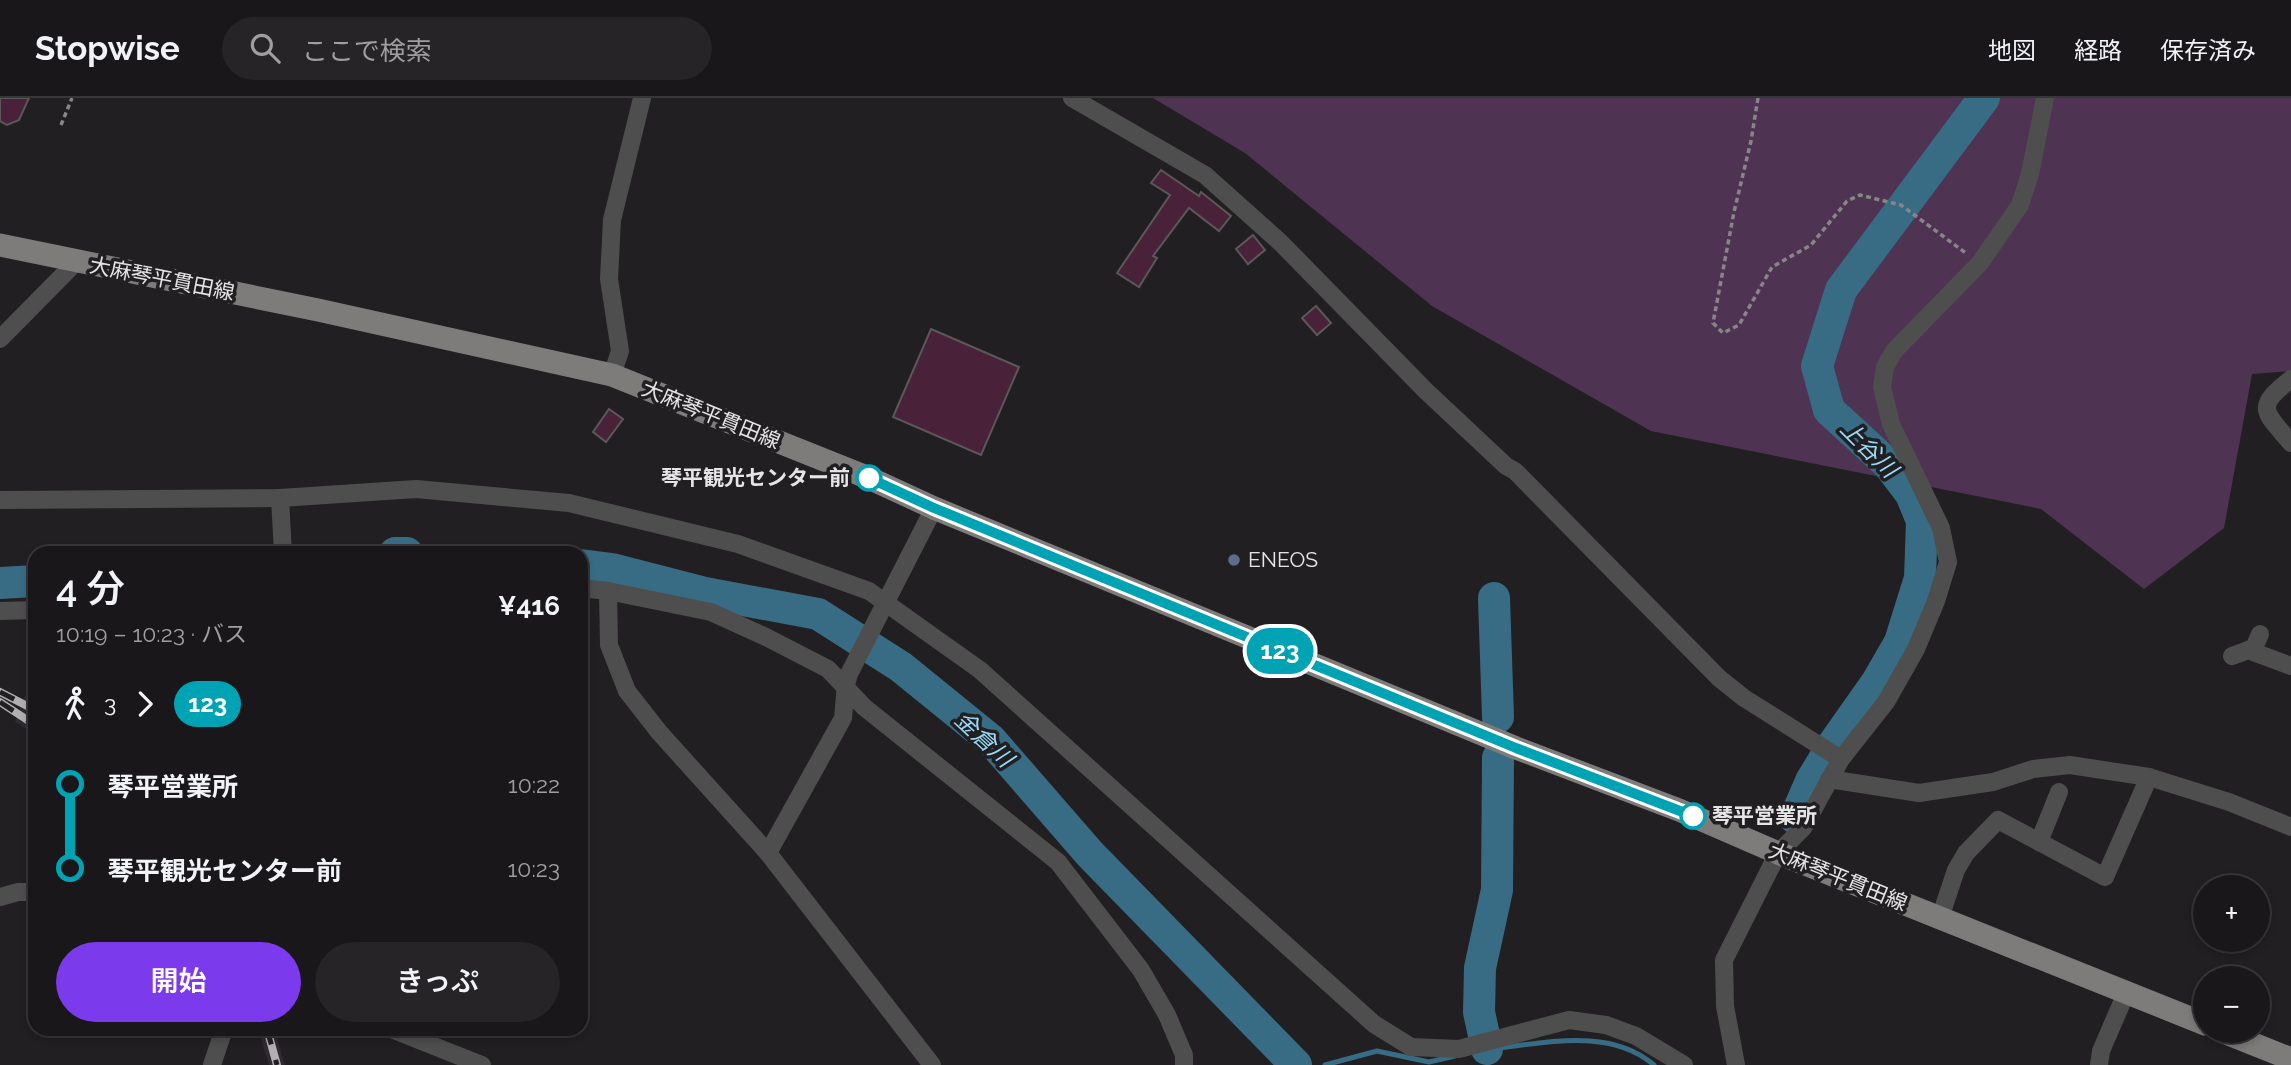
<!DOCTYPE html>
<html lang="ja">
<meta charset="utf-8">
<style>
body{margin:0;font-family:Raleway,"Noto Sans JP",sans-serif;background:#262426;color:#f1f3f6;height:100vh;display:flex;flex-direction:column;font-size:26px;white-space:nowrap}
*{box-sizing:border-box;margin:0}
p{font-size:23px;color:#9f9fa2}
.icon{flex:none;width:38px;height:38px;fill:none;stroke:currentColor;stroke-width:2;stroke-linecap:round;stroke-linejoin:round}
.map{position:relative;flex:1;overflow:hidden}
.side{position:absolute;left:28px;top:448px;width:560px;height:490px;display:flex;flex-direction:column;background:#191719;border-radius:21px;box-shadow:0 4px 10px #0003,0 0 0 2px #373638}
.side>*{flex:none}
.badge{padding:0 14px;border-radius:23px;font-size:24px;line-height:46px}
.tools{position:absolute;left:2193px;top:777px;display:grid;gap:14px}
.tools a{display:grid;place-items:center;width:77px;height:77px;border-radius:50%;background:#191719;box-shadow:0 4px 10px #0003,0 0 0 2px #373638;font-size:35px}
.map>.badge{position:absolute;translate:-50% -50%;box-shadow:0 0 0 4px #fff}
.legs{display:flex;align-items:center;gap:10px;height:77px;padding:0 28px;font-size:23px}
.legs p{margin-inline-start:auto}
.summary{display:flex;align-items:center;justify-content:space-between;height:119px;padding:0 28px}
h1{font-size:38px;font-weight:600;line-height:52px}
.action{display:flex;gap:14px;margin-top:auto;padding:14px 28px}
.action a{flex:1;height:80px;border-radius:42px;background:#7c3aed;color:#fff;font-size:28px;font-weight:600;line-height:80px;text-align:center}
.action a+a{background:#262426;color:#f1f3f6}
ul{padding:0 28px;list-style:none}
li{display:flex;align-items:center;gap:24px;height:84px;font-size:26px}
li i{display:grid;place-items:center;width:10px;height:100%;margin:0 9px;background:currentColor}
li i::after{content:'';width:18px;height:18px;margin:-9px;border:5px solid;border-radius:50%;background:#191719}
li p{margin-inline-start:auto}
li:first-child i{background:linear-gradient(#0000 50%,currentColor 0)}
li:last-child i{background:linear-gradient(currentColor 50%,#0000 0)}
header{display:flex;align-items:center;gap:42px;box-sizing:border-box;height:98px;padding:0 35px;background:#191719;border-bottom:2px solid #373638}
header strong{font-size:33px}
nav{display:flex;gap:38px;margin-inline-start:auto;font-size:24px}
.search{width:490px;height:63px;background:#262426;display:flex;align-items:center;gap:18px;box-sizing:border-box;padding:0 24px;border-radius:38px;color:#9f9fa2;font-size:26px}
.map>svg:first-child{display:block}
.built{fill:#2f2a30}
.green{fill:#4e3452}
.lines{fill:none;stroke-linecap:round;stroke-linejoin:round}
.stream{stroke:#386c84;stroke-width:5}
.river{stroke:#386c84;stroke-width:32}
.building{fill:#492239;stroke:#5b5859;stroke-width:2}
.path{stroke:#878587;stroke-width:3.5;stroke-dasharray:5 3.5;stroke-linecap:butt}
.minor{stroke:#4f4e4e;stroke-width:18}
.major{stroke:#7e7b7b;stroke-width:23}
.rail-casing{stroke:#b1afb1;stroke-width:8}
.rail{stroke:#211f21;stroke-width:5;stroke-dasharray:16;stroke-linecap:butt}
.line-1-casing{stroke:#fff;stroke-width:16}
.line-1{stroke:#00a3b4;stroke-width:10}
.stop-1-dot{fill:#fff;stroke:#00a3b4;stroke-width:3.5}
.service-dot{fill:#5c6f8a;stroke:#211f21;stroke-width:2.5}
.labels{text-anchor:middle;stroke-width:7;stroke-linejoin:round;paint-order:stroke}
.street-label{font-size:21px;fill:#e6e5e6;stroke:#211f21}
.stop-label{font-size:21px;font-weight:bold;fill:#e6e5e6;stroke:#211f21;text-anchor:end}
.poi-label{font-size:21px;fill:#e6e5e6;stroke:#211f21;text-anchor:start}
.water-label{font-size:23px;font-style:italic;fill:#9adaf9;stroke:#211f21}
</style>
<header>
<strong>Stopwise</strong>
<div class="search"><svg class="icon" aria-label="search" viewBox="0 0 24 24"><circle cx="10" cy="10" r="6"/><path d="M15 15l6 6"/></svg>ここで検索</div>
<nav><a>地図</a><a>経路</a><a>保存済み</a></nav>
</header>
<div class="map">
<svg width="2291" height="967" viewBox="0 0 2291 967">
<rect width="100%" height="100%" fill="#211f21"/>
<g class="built">
<path d="M25,597l10,5v34l-20,-12z"/>
<path d="M258,931h16l11,36h-16z"/>
</g>
<path class="green" d="M1153,0h1138v273l-39,3 -28,154 -80,61 -103,-80 -390,-78 -219,-125 -187,-153z"/>
<g class="lines">
<g class="stream">
<path d="M1489,951c54,-5 120,-23 165,16"/>
<path d="M1325,967l52,-14 52,11 26,-6"/>
</g>
<g class="river">
<path d="M395,455h12"/>
<path d="M581,467l31,4 93,24 113,21 83,53 90,73 99,114 206,211"/>
<path d="M0,485l35,-2"/>
<path d="M1494,500l4,119"/>
<path d="M1795,720l16,-37 23,-38 43,-61 23,-40 20,-64 2,-57 -11,-27 -22,-29 -60,-55 -12,-44 24,-76 143,-192"/>
<path d="M1487,951l-8,-37 1,-44 17,-78 1,-132"/>
</g>
</g>
<g class="building">
<path d="M0,0h29l-10,22 -12,5 -7,-4z"/>
<path d="M1161,72l38,26 2,-4 30,24 -12,15 -30,-23 -36,48 4,2 -18,29 -22,-14 53,-78 -19,-12z"/>
<path d="M1253,137l12,15 -17,14 -12,-15z"/>
<path d="M1316,208l15,17 -14,12 -15,-17z"/>
<path d="M931,231l88,38 -38,88 -88,-38z"/>
<path d="M609,311l14,10 -17,23 -13,-10z"/>
</g>
<g class="lines">
<g class="path">
<path d="M1758,0l-7,43 -17,71 -21,111 10,10 16,-8 33,-58 39,-22 36,-44 13,-6 41,10 66,49"/>
<path d="M61,27l11,-27"/>
</g>
<g class="minor">
<path d="M1072,0l133,77 76,68 145,148 80,75 9,5 204,207 25,20 97,61"/>
<path d="M0,241l77,-78"/>
<path d="M612,277l8,-24 -11,-72 3,-59 30,-122"/>
<path d="M2291,281c-37,29 -27,32 0,64"/>
<path d="M280,400l3,55"/>
<path d="M0,402l280,-2 136,-9 153,14 169,41 131,47 111,79 394,354 37,23 48,2 110,-29 37,5 30,11 48,29"/>
<path d="M581,490l27,3 103,21 55,25 62,32 36,38 194,155 83,108 26,45 17,40v10"/>
<path d="M608,493l1,54 18,46 32,41 109,121 164,212"/>
<path d="M0,513l35,-1"/>
<path d="M2248,552l43,16"/>
<path d="M2232,558l22,-8 6,-14"/>
<path d="M1829,681l90,14 74,-11 40,-13 37,-4 79,12 80,25 62,25"/>
<path d="M2039,744l20,-50"/>
<path d="M768,755l75,-135 3,-33 3,-11 85,-166"/>
<path d="M0,799l18,-5h17"/>
<path d="M1940,820l16,-48 10,-17 32,-33 107,57 44,-100"/>
<path d="M391,931l91,36"/>
<path d="M212,967l12,-36"/>
<path d="M1736,967l-11,-59 -1,-46 54,-107 25,-25 38,-69 45,-57 30,-53 20,-48 12,-39 -7,-34 -50,-104 -9,-37 3,-20 9,-16 86,-88 40,-58 10,-31 15,-76"/>
<path d="M2099,967l2,-14 25,-58"/>
</g>
<g class="major">
<path d="M0,147l318,65 294,65 257,103 65,30 582,240 163,62 99,43 427,171"/>
<path d="M2221,933l70,28"/>
</g>
<defs>
<g id="rail">
<path d="M0,594l35,18"/>
<path d="M0,604l35,23"/>
<path d="M267,931l10,36"/>
</g>
</defs>
<use href="#rail" class="rail-casing"/>
<use href="#rail" class="rail"/>
</g>
<g class="lines">
<defs>
<path id="line-1" d="M869,380l65,30 582,240 177,68"/>
</defs>
<use href="#line-1" class="line-1-casing"/>
<use href="#line-1" class="line-1"/>
</g>
<g class="stop-1-dot">
<circle cx="869" cy="380" r="12"/>
<circle cx="1693" cy="718" r="12"/>
</g>
<circle class="service-dot" cx="1234" cy="462" r="7"/>
<g class="labels">
<g class="street-label">
<text transform="translate(162 181) rotate(11)" y="7">大麻琴平貫田線</text>
<text transform="translate(711 317) rotate(22)" y="7">大麻琴平貫田線</text>
<text transform="translate(1838 779) rotate(22)" y="7">大麻琴平貫田線</text>
</g>
<g class="stop-label">
<text x="850" y="387">琴平観光センター前</text>
<text x="1712" y="725" text-anchor="start">琴平営業所</text>
</g>
<g class="poi-label">
<text x="1248" y="469">ENEOS</text>
</g>
<g class="water-label">
<text transform="translate(1869 351) rotate(45)" y="8">上谷川</text>
<text transform="translate(984 641) rotate(43)" y="8">金倉川</text>
</g>
</g>
</svg>
<div class="tools">
<a>+</a>
<a>−</a>
</div>
<b class="badge" style="left:1280px;top:553px;background:#00a3b4;color:#fff">123</b>
<section class="side">
<div class="summary"><div><h1>4 分</h1><p>10:19 – 10:23 · バス</p></div><b>¥416</b></div>
<div class="legs"><svg class="icon" aria-label="walk" viewBox="0 0 24 24"><circle cx="13" cy="4" r="2"/><path d="M13 8l-2 6 4 7M11 14l-3 7M7 12l3-4h3l4 4"/></svg>3<svg class="icon" aria-label="forward" viewBox="0 0 24 24"><path d="M9 5l7 7-7 7"/></svg><b class="badge" style="background:#00a3b4;color:#fff">123</b></div>
<ul>
<li><i style="color:#00a3b4"></i><b>琴平営業所</b><p>10:22</p></li>
<li><i style="color:#00a3b4"></i><b>琴平観光センター前</b><p>10:23</p></li>
</ul>
<div class="action"><a>開始</a><a>きっぷ</a></div>
</section>
</div>
